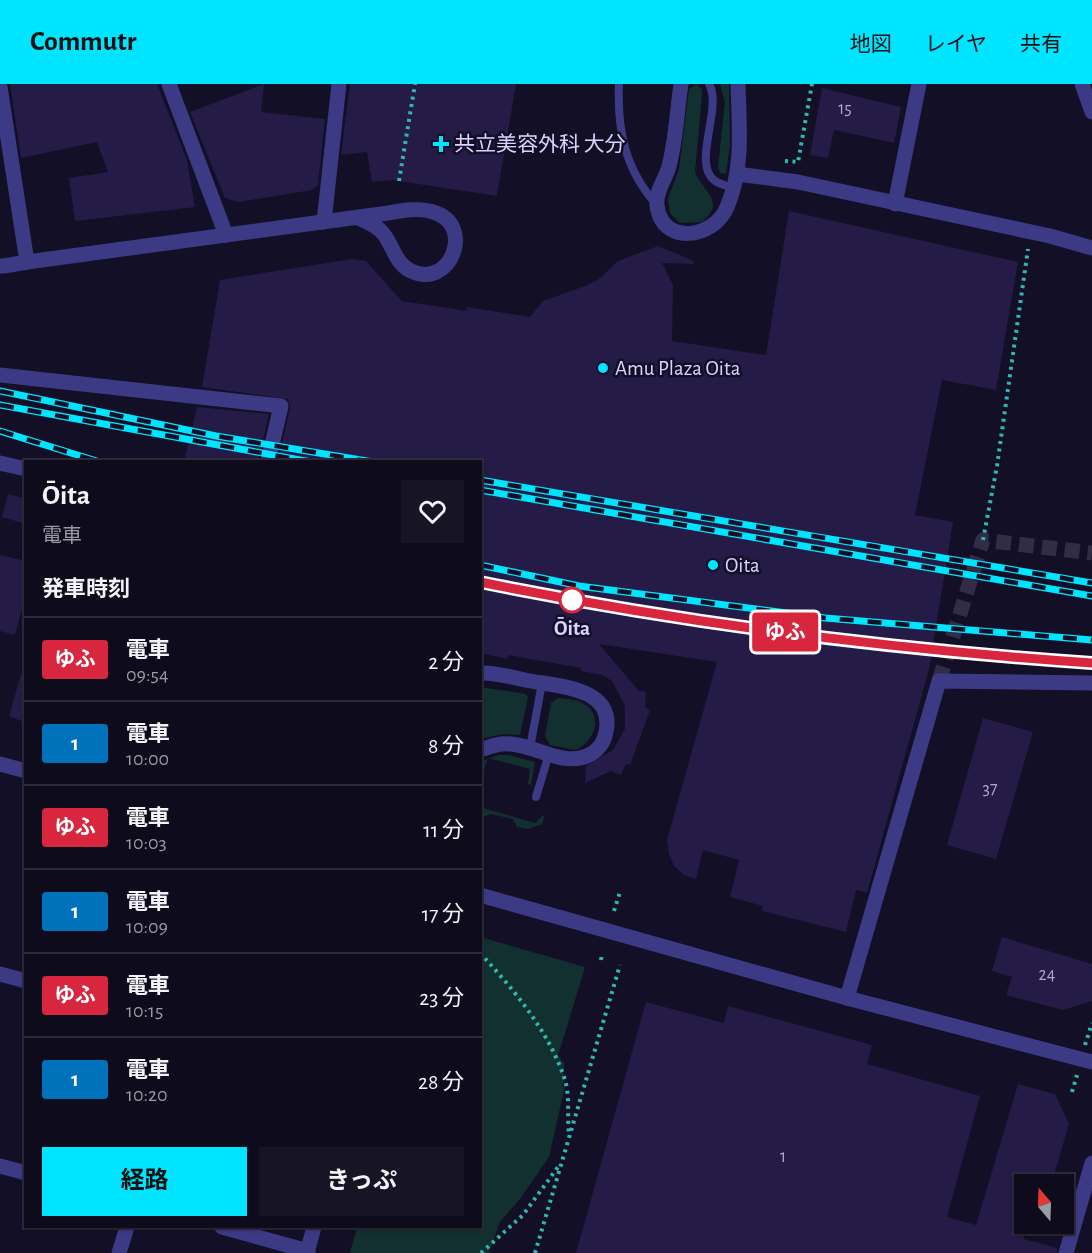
<!DOCTYPE html>
<html lang="ja">
<meta charset="utf-8">
<style>
body{margin:0;font-family:"Alegreya Sans","Noto Sans JP",sans-serif;background:#171425;color:#f1f3f6;height:100vh;display:flex;flex-direction:column;font-size:22px;white-space:nowrap}
*{box-sizing:border-box;margin:0}
p{font-size:20px;color:#9b9ba3}
.icon{flex:none;width:33px;height:33px;fill:none;stroke:currentColor;stroke-width:2;stroke-linecap:round;stroke-linejoin:round}
.map{position:relative;flex:1;overflow:hidden}
.details{position:absolute;left:24px;top:376px;width:458px;height:768px;display:flex;flex-direction:column;background:#0e0b1c;border-radius:0px;box-shadow:0 2px 4px #0004,0 0 0 2px #2e2b3b}
.details>*{flex:none}
.badge{padding:0 12px;border-radius:4px;font-size:21px;line-height:39px}
.needle{width:39px;rotate:341deg}
.controls{position:absolute;left:1014px;top:1090px;display:grid;gap:12px}
.controls a{display:grid;place-items:center;width:60px;height:60px;border-radius:0px;background:#0e0b1c;box-shadow:0 2px 4px #0004,0 0 0 2px #2e2b3b;font-size:30px}
.map>.badge{position:absolute;translate:-50% -50%;box-shadow:0 0 0 3px #fff}
h2{padding:0 18px;font-size:22px;line-height:54px}
.round{display:grid;place-items:center;flex:none;width:63px;height:63px;border-radius:0px;background:#171425}
.summary{display:flex;align-items:center;justify-content:space-between;height:102px;padding:0 18px}
h1{font-size:28px;font-weight:700;line-height:45px}
.primary-button{display:flex;gap:12px;margin-top:auto;padding:12px 18px}
.primary-button a{flex:1;height:69px;border-radius:0px;background:#00e5ff;color:#111;font-size:24px;font-weight:700;line-height:69px;text-align:center}
.primary-button a+a{background:#171425;color:#f1f3f6}
ul{padding:0;list-style:none}
li{display:flex;align-items:center;gap:18px;height:84px;padding:0 18px;border-top:2px solid #2e2b3b}
li div{flex:1}
li b{display:block;font-size:22px}
li em{font-style:normal}
li .badge{min-width:66px;font-weight:700;text-align:center}
header{display:flex;align-items:center;gap:36px;box-sizing:border-box;height:84px;padding:0 30px;background:#00e5ff;color:#111}
header strong{font-size:28px}
nav{display:flex;gap:33px;margin-inline-start:auto;font-size:21px}
.map>svg:first-child{display:block}
.green{fill:#12302f}
.building{fill:#241b47}
.lines{fill:none;stroke-linecap:round;stroke-linejoin:round}
.minor-tunnel{stroke:#312d47;stroke-width:15;stroke-dasharray:15 8;stroke-linecap:butt}
.path{stroke:#2fb8b0;stroke-width:4;stroke-dasharray:3 4.5;stroke-linecap:butt}
.service{stroke:#3d3a85;stroke-width:8}
.minor{stroke:#3d3a85;stroke-width:15}
.tertiary{stroke:#3d3a85;stroke-width:15}
.rail-casing{stroke:#00e5ff;stroke-width:7}
.rail{stroke:#130f26;stroke-width:4.5;stroke-dasharray:14;stroke-linecap:butt}
.line-casing{stroke:#fff;stroke-width:14}
.line{stroke:#d7263d;stroke-width:9}
.poi-dot{fill:#00e5ff;stroke:#130f26;stroke-width:2}
.stop-dot{fill:#fff;stroke:#d7263d;stroke-width:3}
.labels{text-anchor:middle;stroke-width:5;stroke-linejoin:round;paint-order:stroke}
.number-label{font-size:18px;fill:#aca6d1}
.poi-label{font-size:21px;fill:#d9d4ff;stroke:#130f26;text-anchor:start}
.stop-label{font-size:21px;font-weight:bold;fill:#d9d4ff;stroke:#130f26}
</style>
<header>
<strong>Commutr</strong>
<nav><a>地図</a><a>レイヤ</a><a>共有</a></nav>
</header>
<div class="map">
<svg width="1092" height="1169" viewBox="0 0 1092 1169">
<rect width="100%" height="100%" fill="#130f26"/>
<g class="green">
<path d="M697,0l5,6v5l-7,76c4,18 34,30 7,51l-22,1 -10,-10 -2,-14 11,-30 10,-80z"/>
<path d="M720,0h9l1,61 -4,29 -6,-1 -2,-6 7,-65z"/>
<path d="M480,603l46,7 2,3 -8,38 -16,-1 -24,5z"/>
<path d="M558,614c7,1 17,1 23,4 24,12 14,39 -5,48l-26,-5 -5,-9 6,-33z"/>
<path d="M498,671h11l26,7 -4,23 -3,-1 2,-15 -42,-11 -4,13h-4v-9z"/>
<path d="M480,723l55,16 10,-9 -3,10 -14,5 -11,-2 -4,-8 -22,-5 -11,4z"/>
<path d="M480,853l105,30 -27,89 6,7 -1,27 3,-8 -17,75 -29,42 -20,23 -11,31h-139l7,-26h123z"/>
</g>
<g class="building">
<path d="M10,0h147l30,76 8,47 -120,14 -6,-43 39,-6 -11,-30 -76,16z"/>
<path d="M264,0l-3,28 64,7 -7,66 -6,5 -74,12 -13,-4 -35,-86z"/>
<path d="M350,0h166l-19,112 -105,-16 -20,2 -5,-30 -26,3z"/>
<path d="M822,4l79,19 -7,36 -60,-13 -6,28 -18,-3z"/>
<path d="M789,127l229,51 -22,128 -54,-10 -27,135 38,7 -24,147 -62,224 -11,-3 -10,42 -84,-21 1,-5 -33,-9 9,-37 -36,-10 -7,29 -12,-4 -10,-9 -5,-12 -2,-14 50,-178 -118,-18 40,47 7,1 -1,15 5,3 -20,55 -4,-1 -5,11 -10,-4 -26,12 1,-17 27,-16 12,-21v-23l-13,-25 -10,-6 -21,-4v-3l-73,-13 -1,4 -27,-6v-191h-202l12,-54 -2,-9 -86,-12 18,-107 132,-21 14,2 36,40 65,10v-4l63,10 13,-16 42,-15 14,-7 19,-18 40,-15 36,15v3l-32,-1 11,22 -1,56 94,14z"/>
<path d="M197,323l72,7 -11,48h-74z"/>
<path d="M8,410l18,5v25l-24,-7z"/>
<path d="M0,471l26,6v33l-11,41 -15,-4z"/>
<path d="M21,590h5v49l-17,-7z"/>
<path d="M983,634l50,14 -37,127 -49,-14z"/>
<path d="M1002,853l90,27v37l-29,9 -57,-15 6,-18 -20,-6z"/>
<path d="M646,918l78,21 4,-17 144,39 -5,19 113,32 -33,121 29,8 42,-141 37,10 14,30 -18,61h-27v54l33,9v5h-481z"/>
</g>
<g class="lines">
<path class="minor-tunnel" d="M939,597l44,-141 109,13"/>
<g class="path">
<path d="M785,77l13,1 14,-78"/>
<path d="M399,97l16,-97"/>
<path d="M983,456l14,-74 31,-217"/>
<path d="M614,827l6,-19"/>
<path d="M480,869c34,37 69,78 85,127 5,16 2,38 4,55"/>
<path d="M601,876l1,-6"/>
<path d="M1085,961l7,-22"/>
<path d="M1072,1008l5,-17"/>
<path d="M481,1169l42,-38 35,-48"/>
<path d="M535,1169l85,-288"/>
</g>
<g class="service">
<path d="M619,0c-2,46 6,85 37,120"/>
<path d="M709,0c14,24 -18,80 6,97 5,3 13,5 18,8"/>
<path d="M530,664l12,-65"/>
<path d="M536,713l13,-43"/>
</g>
<g class="minor">
<path d="M169,0l57,151"/>
<path d="M1082,0l10,28"/>
<path d="M0,3l27,175"/>
<path d="M895,120l24,-120"/>
<path d="M324,138l15,-138"/>
<path d="M0,291l281,31 -13,56"/>
<path d="M0,379l26,6"/>
<path d="M480,589c16,-1 34,5 50,8 29,5 85,7 76,51 -2,11 -9,20 -19,24 -25,10 -51,-10 -76,-12 -11,-1 -20,2 -31,6"/>
<path d="M0,890l26,7"/>
<path d="M847,914l92,-317 153,2"/>
<path d="M0,1082l26,7"/>
<path d="M222,1143l86,24"/>
<path d="M119,1169l8,-26"/>
</g>
<g class="tertiary">
<path d="M681,0c-4,27 -5,56 -12,82 -3,13 -14,25 -12,39 4,41 57,34 70,2 17,-39 12,-82 11,-123"/>
<path d="M737,90l61,8 252,54 42,12"/>
<path d="M0,182h4l23,-4 347,-47c18,-2 42,-9 59,-3 43,12 18,78 -22,59 -17,-8 -18,-28 -30,-40 -6,-6 -16,-10 -24,-14"/>
<path d="M0,680l26,7"/>
<path d="M480,811l367,103 245,64"/>
<path d="M307,1169l7,-26"/>
<path d="M1066,1169l26,-90"/>
</g>
<defs>
<g id="rail">
<path d="M0,307l216,45 157,26"/>
<path d="M0,321l311,57"/>
<path d="M0,347l100,31"/>
<path d="M480,396l612,103"/>
<path d="M480,406l612,106"/>
<path d="M480,481l99,21 246,32 267,22"/>
<path d="M480,498c202,40 407,68 612,81"/>
</g>
</defs>
<use href="#rail" class="rail-casing"/>
<use href="#rail" class="rail"/>
</g>
<g class="lines">
<defs>
<path id="line" d="M480,498c202,41 407,67 612,81"/>
</defs>
<use href="#line" class="line-casing"/>
<use href="#line" class="line"/>
</g>
<g class="poi-dot">
<path d="M438 51h6v6h6v6h-6v6h-6v-6h-6v-6h6z"/>
<circle cx="603" cy="284" r="6"/>
<circle cx="713" cy="481" r="6"/>
</g>
<circle class="stop-dot" cx="572" cy="516" r="12"/>
<g class="labels">
<g class="number-label">
<text x="845" y="30">15</text>
<text x="990" y="710">37</text>
<text x="1047" y="896">24</text>
<text x="783" y="1078">1</text>
</g>
<g class="poi-label">
<text x="454" y="67">共立美容外科 大分</text>
<text x="615" y="291">Amu Plaza Oita</text>
<text x="725" y="488">Oita</text>
</g>
<g class="stop-label">
<text x="572" y="551">Ōita</text>
</g>
</g>
</svg>
<div class="controls">
<a><svg class="needle" viewBox="-14 -14 28 28"><path d="M0-13l5 13h-10z" fill="#e53935"/><path d="M0 13l5-13h-10z" fill="#9b9ba3"/></svg></a>
</div>
<b class="badge" style="left:785px;top:548px;background:#d7263d;color:#fff">ゆふ</b>
<section class="details">
<div class="summary"><div><h1>Ōita</h1><p>電車</p></div><a class="round"><svg class="icon" aria-label="heart" viewBox="0 0 24 24"><path d="M12 20l-8-8c-3-5 5-10 8-4 3-6 11-1 8 4z"/></svg></a></div>
<h2>発車時刻</h2>
<ul>
<li><span class="badge" style="background:#d7263d;color:#fff">ゆふ</span><div><b>電車</b><p>09:54</p></div><em>2 分</em></li>
<li><span class="badge" style="background:#0072bc;color:#fff">1</span><div><b>電車</b><p>10:00</p></div><em>8 分</em></li>
<li><span class="badge" style="background:#d7263d;color:#fff">ゆふ</span><div><b>電車</b><p>10:03</p></div><em>11 分</em></li>
<li><span class="badge" style="background:#0072bc;color:#fff">1</span><div><b>電車</b><p>10:09</p></div><em>17 分</em></li>
<li><span class="badge" style="background:#d7263d;color:#fff">ゆふ</span><div><b>電車</b><p>10:15</p></div><em>23 分</em></li>
<li><span class="badge" style="background:#0072bc;color:#fff">1</span><div><b>電車</b><p>10:20</p></div><em>28 分</em></li>
</ul>
<div class="primary-button"><a>経路</a><a>きっぷ</a></div>
</section>
</div>
